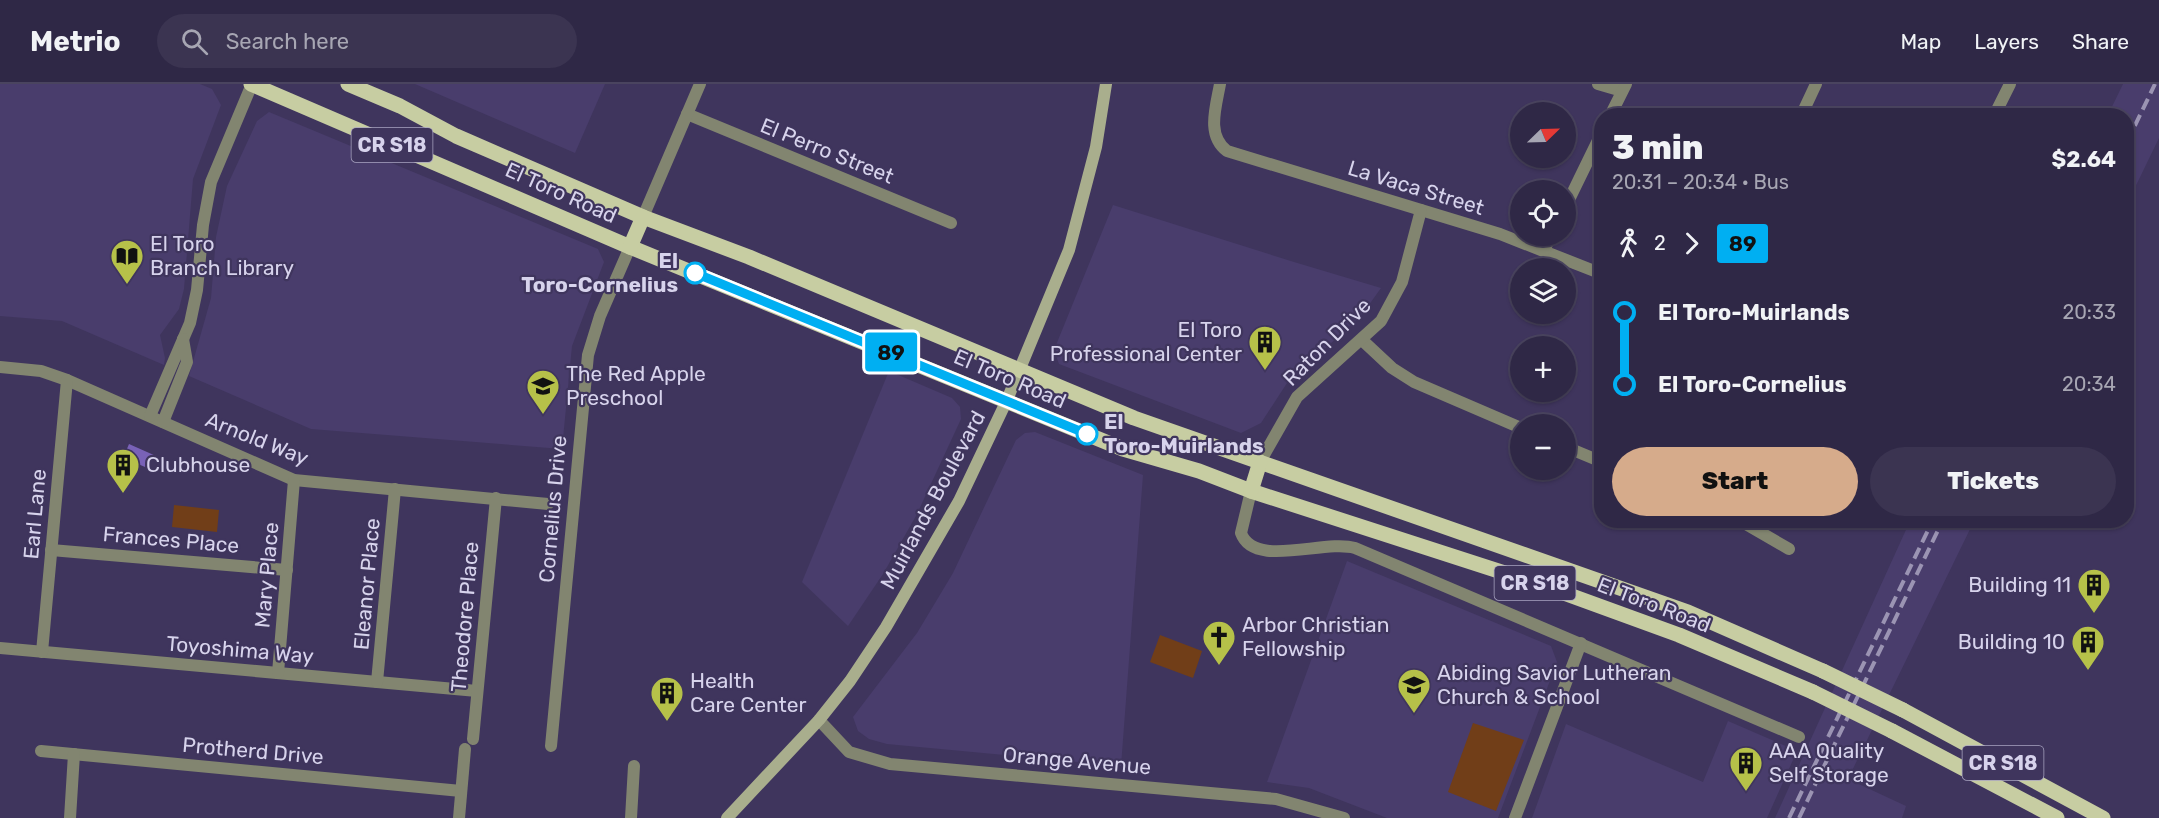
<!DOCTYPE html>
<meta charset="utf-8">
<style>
body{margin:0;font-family:Rubik,sans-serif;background:#3b3451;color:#f1f3f6;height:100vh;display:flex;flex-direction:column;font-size:22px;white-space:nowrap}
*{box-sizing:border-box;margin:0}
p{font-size:20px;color:#a7a6b3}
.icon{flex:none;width:33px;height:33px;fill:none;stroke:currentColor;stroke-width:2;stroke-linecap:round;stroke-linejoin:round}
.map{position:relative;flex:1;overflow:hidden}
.sheet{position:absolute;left:1594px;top:24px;width:540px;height:420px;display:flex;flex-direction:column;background:#2f2846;border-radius:24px;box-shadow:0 2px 4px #0004,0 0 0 2px #4a445f}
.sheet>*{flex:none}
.badge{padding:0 12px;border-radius:4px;font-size:21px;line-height:39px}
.needle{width:39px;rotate:67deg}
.fabs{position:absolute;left:1510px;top:18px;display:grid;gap:12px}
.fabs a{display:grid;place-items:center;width:66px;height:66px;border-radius:50%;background:#2f2846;box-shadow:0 2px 4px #0004,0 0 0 2px #4a445f;font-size:30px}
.map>.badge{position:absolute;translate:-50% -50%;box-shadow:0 0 0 3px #fff}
.legs{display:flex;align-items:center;gap:9px;height:66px;padding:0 18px;font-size:20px}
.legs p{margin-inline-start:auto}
.overview{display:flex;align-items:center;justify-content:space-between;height:102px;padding:0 18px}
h1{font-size:33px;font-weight:800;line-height:45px}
.cta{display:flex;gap:12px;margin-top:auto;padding:12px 18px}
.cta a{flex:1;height:69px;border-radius:36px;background:#d6ab8b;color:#111;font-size:24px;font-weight:800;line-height:69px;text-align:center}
.cta a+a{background:#3b3451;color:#f1f3f6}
ul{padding:0 18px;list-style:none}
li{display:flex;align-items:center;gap:21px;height:72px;font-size:22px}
li i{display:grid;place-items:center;width:9px;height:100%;margin:0 8px;background:currentColor}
li i::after{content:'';width:15px;height:15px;margin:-8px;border:4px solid;border-radius:50%;background:#2f2846}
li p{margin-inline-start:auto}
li:first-child i{background:linear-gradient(#0000 50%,currentColor 0)}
li:last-child i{background:linear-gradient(currentColor 50%,#0000 0)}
header{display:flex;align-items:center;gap:36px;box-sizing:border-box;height:84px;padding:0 30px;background:#2f2846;border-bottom:2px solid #4a445f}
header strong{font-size:28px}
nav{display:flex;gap:33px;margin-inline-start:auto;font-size:21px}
.search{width:420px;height:54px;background:#3b3451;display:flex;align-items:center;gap:15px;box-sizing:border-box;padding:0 21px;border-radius:33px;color:#a7a6b3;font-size:22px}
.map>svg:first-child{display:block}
.built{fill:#493d6c}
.green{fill:#713e18}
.water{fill:#7962b7}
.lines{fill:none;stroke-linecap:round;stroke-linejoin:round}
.minor{stroke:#828570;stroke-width:12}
.secondary{stroke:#a9ae8d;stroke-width:12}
.primary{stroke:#c7cda2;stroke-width:15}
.rail{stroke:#9b94b3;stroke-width:4;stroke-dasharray:12 6;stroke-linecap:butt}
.primary-bridge{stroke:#c7cda2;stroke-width:15}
.line-1-casing{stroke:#fff;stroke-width:14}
.line-1{stroke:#00aff2;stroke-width:9}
.stop-1-dot{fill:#fff;stroke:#00aff2;stroke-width:3}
.labels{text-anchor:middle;stroke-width:4.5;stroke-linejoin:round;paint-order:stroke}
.shield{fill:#3f355d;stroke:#a9a4c1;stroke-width:1.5}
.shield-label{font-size:20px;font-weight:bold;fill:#d7d3ec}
.street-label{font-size:21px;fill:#d7d3ec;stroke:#3f355d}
.poi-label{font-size:21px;fill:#d7d3ec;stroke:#3f355d;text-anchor:start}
.stop-label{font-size:21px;font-weight:bold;fill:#d7d3ec;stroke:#3f355d;text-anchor:end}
</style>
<header>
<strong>Metrio</strong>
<div class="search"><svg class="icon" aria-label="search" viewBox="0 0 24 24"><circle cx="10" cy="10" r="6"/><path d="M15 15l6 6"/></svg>Search here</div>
<nav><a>Map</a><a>Layers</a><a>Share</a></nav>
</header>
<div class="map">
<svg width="2159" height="734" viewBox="0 0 2159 734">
<rect width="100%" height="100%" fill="#3f355d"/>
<g class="built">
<path d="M0,0h200l12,5 9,16 -28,74 -9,110 -5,20 -19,26 5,23 -1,7 -102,-44 -62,-5z"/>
<path d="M415,0h190l-30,69z"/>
<path d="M2123,0h36v54l-32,66v-88l-19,-1z"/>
<path d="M269,28l329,137 6,13 -32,84 -10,103 -251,-20 -122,-53 22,-78 5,-61 11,-51 30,-65z"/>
<path d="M1113,121l181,57 87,26 -20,28 -74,67 -26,40 -20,10 -182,-69 -5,-14z"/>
<path d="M889,287l63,27 8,9 1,12 -44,95 -34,60 -35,52 -46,-44z"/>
<path d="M1035,348l108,43 -22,291 -234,-22 -18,-5 -11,-8 -5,-14 64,-84 36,-60 63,-133 9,-7z"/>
<path d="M1910,437h64l-126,258 58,27 -4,12h-127z"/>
<path d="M1347,477l204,85 6,16 -59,156h-111l-78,-30 -42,-6z"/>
<path d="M1728,637l69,30 -30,67h-235l34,-94 137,58z"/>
</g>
<g class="green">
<path d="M174,421l45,5 -2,22 -45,-5z"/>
<path d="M1160,551l42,16 -9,27 -43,-16z"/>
<path d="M1473,639l51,17 -28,71 -48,-19z"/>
</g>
<path class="water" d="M129,360l27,12 -6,4v9l-17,-7 -2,5 -10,-4z"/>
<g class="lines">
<g class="minor">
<path d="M1220,0c-4,23 -14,51 7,67l273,83 102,40"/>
<path d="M1598,0l24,7"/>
<path d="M687,30l264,109"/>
<path d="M1610,32l16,-32"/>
<path d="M1801,32l15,-32"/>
<path d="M1994,32l16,-32"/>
<path d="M1566,122l36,-74"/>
<path d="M643,133l57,-133"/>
<path d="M1544,166l7,-14"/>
<path d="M1362,256l30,28 22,14 107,46"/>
<path d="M0,283l41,4 26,9 227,100 254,24"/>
<path d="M150,332l40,-93 7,-33 6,-65 8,-43 41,-98"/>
<path d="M163,338l24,-60 -4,-23"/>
<path d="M1566,363l36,15"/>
<path d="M1260,378l37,-65 84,-76 21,-39 19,-72"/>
<path d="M1251,407l-10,42c13,36 83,6 114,15l444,189"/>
<path d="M1739,436l50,29"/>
<path d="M51,466l236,20"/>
<path d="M0,564l477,43"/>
<path d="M42,568l25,-272"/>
<path d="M278,589l16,-193"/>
<path d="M377,598l18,-193"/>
<path d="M819,636l30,32 41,12 386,35 68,19"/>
<path d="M473,655l23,-241"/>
<path d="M551,662l37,-391 12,-39 30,-69"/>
<path d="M41,667l420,40"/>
<path d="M70,734l4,-64"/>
<path d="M459,734l6,-69"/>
<path d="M631,734l3,-52"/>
<path d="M1515,734l66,-175"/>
</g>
<path class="secondary" d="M727,734l92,-98 31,-39 36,-54 73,-126 48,-101 62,-150 27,-103 10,-63"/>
<g class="primary">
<path d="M251,0l379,163 493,202 76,22 52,20 288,93 140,51 134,57"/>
<path d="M348,0l52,22 56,30 187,81 106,40 385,161 554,194 135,59"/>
<path d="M630,163l13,-30"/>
<path d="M1251,407l9,-29"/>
<path d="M1903,626l200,108"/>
<path d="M1892,647l165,87"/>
</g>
<g class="rail">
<path d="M2127,58l28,-58"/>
<path d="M1789,734l144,-298"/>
<path d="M1799,734l144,-298"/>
</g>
<g class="primary-bridge">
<path d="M1823,587l80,39"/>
<path d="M1813,608l79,39"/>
</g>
</g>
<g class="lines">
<defs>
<path id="line-1" d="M695,189l392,161"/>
</defs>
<use href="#line-1" class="line-1-casing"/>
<use href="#line-1" class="line-1"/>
</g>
<defs>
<symbol id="library-pin" viewBox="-11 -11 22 30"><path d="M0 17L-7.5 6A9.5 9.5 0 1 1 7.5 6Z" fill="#b6c149" stroke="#3f355d"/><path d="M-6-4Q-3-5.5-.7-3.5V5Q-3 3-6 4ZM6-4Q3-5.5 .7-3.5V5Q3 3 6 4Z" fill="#111"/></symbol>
<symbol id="building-pin" viewBox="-11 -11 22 30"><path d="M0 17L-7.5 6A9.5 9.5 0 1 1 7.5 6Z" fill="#b6c149" stroke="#3f355d"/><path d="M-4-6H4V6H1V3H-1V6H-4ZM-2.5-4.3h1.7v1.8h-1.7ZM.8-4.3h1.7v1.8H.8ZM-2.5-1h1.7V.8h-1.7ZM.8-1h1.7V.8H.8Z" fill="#111"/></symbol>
<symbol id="school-pin" viewBox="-11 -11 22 30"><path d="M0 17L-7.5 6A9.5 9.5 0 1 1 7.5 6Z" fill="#b6c149" stroke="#3f355d"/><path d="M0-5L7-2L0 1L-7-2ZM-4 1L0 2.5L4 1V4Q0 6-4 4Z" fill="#111"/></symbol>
<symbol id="church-pin" viewBox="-11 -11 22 30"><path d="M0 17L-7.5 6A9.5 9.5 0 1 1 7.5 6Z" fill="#b6c149" stroke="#3f355d"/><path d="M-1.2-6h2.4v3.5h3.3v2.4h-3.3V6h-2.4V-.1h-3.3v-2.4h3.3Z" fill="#111"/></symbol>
</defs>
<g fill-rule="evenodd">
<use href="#library-pin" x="108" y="153" width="38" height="52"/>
<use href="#building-pin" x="1246" y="239" width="38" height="52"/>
<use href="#school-pin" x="524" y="283" width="38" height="52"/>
<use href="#building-pin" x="104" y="362" width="38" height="52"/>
<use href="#building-pin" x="2075" y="482" width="38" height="52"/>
<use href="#church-pin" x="1200" y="534" width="38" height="52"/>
<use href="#building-pin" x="2069" y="539" width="38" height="52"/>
<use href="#school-pin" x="1395" y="582" width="38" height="52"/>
<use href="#building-pin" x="648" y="590" width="38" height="52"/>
<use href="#building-pin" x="1727" y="660" width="38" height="52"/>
</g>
<g class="stop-1-dot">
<circle cx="695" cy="189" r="10"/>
<circle cx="1087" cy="350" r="10"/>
</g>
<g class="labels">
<g class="shield">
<rect x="351.5" y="44" width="81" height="34" rx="4.5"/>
<rect x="1494.5" y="482" width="81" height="34" rx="4.5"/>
<rect x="1962.5" y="662" width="81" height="34" rx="4.5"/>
</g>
<g class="shield-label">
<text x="392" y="68">CR S18</text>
<text x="1535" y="506">CR S18</text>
<text x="2003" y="686">CR S18</text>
</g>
<g class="street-label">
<text transform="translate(827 67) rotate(22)" y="7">El Perro Street</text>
<text transform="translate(1416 104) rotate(17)" y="7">La Vaca Street</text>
<text transform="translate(561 109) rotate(24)" y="7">El Toro Road</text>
<text transform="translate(1327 258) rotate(-45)" y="7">Raton Drive</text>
<text transform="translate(1010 295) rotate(23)" y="7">El Toro Road</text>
<text transform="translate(257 355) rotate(22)" y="7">Arnold Way</text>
<text transform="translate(933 416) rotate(-62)" y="7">Muirlands Boulevard</text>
<text transform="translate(553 425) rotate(-85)" y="7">Cornelius Drive</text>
<text transform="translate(35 430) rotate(-85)" y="7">Earl Lane</text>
<text transform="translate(171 456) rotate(5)" y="7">Frances Place</text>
<text transform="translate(267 491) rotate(-85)" y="7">Mary Place</text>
<text transform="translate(367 500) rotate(-85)" y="7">Eleanor Place</text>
<text transform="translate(1654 521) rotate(21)" y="7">El Toro Road</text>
<text transform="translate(465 533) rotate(-85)" y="7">Theodore Place</text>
<text transform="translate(240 566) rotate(5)" y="7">Toyoshima Way</text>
<text transform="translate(253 667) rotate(5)" y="7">Protherd Drive</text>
<text transform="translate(1077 677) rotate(5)" y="7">Orange Avenue</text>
</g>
<g class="poi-label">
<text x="150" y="167">El Toro<tspan x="150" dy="24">Branch Library</tspan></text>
<text x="1242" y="253" text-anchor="end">El Toro<tspan x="1242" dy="24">Professional Center</tspan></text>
<text x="566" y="297">The Red Apple<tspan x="566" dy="24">Preschool</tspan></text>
<text x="146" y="388">Clubhouse</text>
<text x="2071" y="508" text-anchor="end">Building 11</text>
<text x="1242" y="548">Arbor Christian<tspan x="1242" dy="24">Fellowship</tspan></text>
<text x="2065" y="565" text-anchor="end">Building 10</text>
<text x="1437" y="596">Abiding Savior Lutheran<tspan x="1437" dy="24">Church &amp; School</tspan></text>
<text x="690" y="604">Health<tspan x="690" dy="24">Care Center</tspan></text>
<text x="1769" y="674">AAA Quality<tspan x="1769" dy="24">Self Storage</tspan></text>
</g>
<g class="stop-label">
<text x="678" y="184">El<tspan x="678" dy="24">Toro-Cornelius</tspan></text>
<text x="1104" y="345" text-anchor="start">El<tspan x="1104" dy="24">Toro-Muirlands</tspan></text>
</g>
</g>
</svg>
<div class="fabs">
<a><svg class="needle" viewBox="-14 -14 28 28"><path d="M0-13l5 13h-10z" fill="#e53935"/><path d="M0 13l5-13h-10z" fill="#a7a6b3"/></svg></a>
<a><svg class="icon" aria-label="locate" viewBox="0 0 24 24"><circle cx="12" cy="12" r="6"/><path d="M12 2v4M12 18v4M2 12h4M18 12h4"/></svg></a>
<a><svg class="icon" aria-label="layers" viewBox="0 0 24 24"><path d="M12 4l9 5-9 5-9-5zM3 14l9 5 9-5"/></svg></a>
<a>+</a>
<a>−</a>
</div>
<b class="badge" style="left:891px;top:268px;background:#00aff2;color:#111">89</b>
<section class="sheet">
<div class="overview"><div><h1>3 min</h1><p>20:31 – 20:34 · Bus</p></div><b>$2.64</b></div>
<div class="legs"><svg class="icon" aria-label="walk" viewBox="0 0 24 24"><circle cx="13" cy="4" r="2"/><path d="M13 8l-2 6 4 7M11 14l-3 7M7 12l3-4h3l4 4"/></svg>2<svg class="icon" aria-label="forward" viewBox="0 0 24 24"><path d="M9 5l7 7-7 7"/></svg><b class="badge" style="background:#00aff2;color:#111">89</b></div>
<ul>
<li><i style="color:#00aff2"></i><b>El Toro-Muirlands</b><p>20:33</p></li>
<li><i style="color:#00aff2"></i><b>El Toro-Cornelius</b><p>20:34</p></li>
</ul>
<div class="cta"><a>Start</a><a>Tickets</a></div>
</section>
</div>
